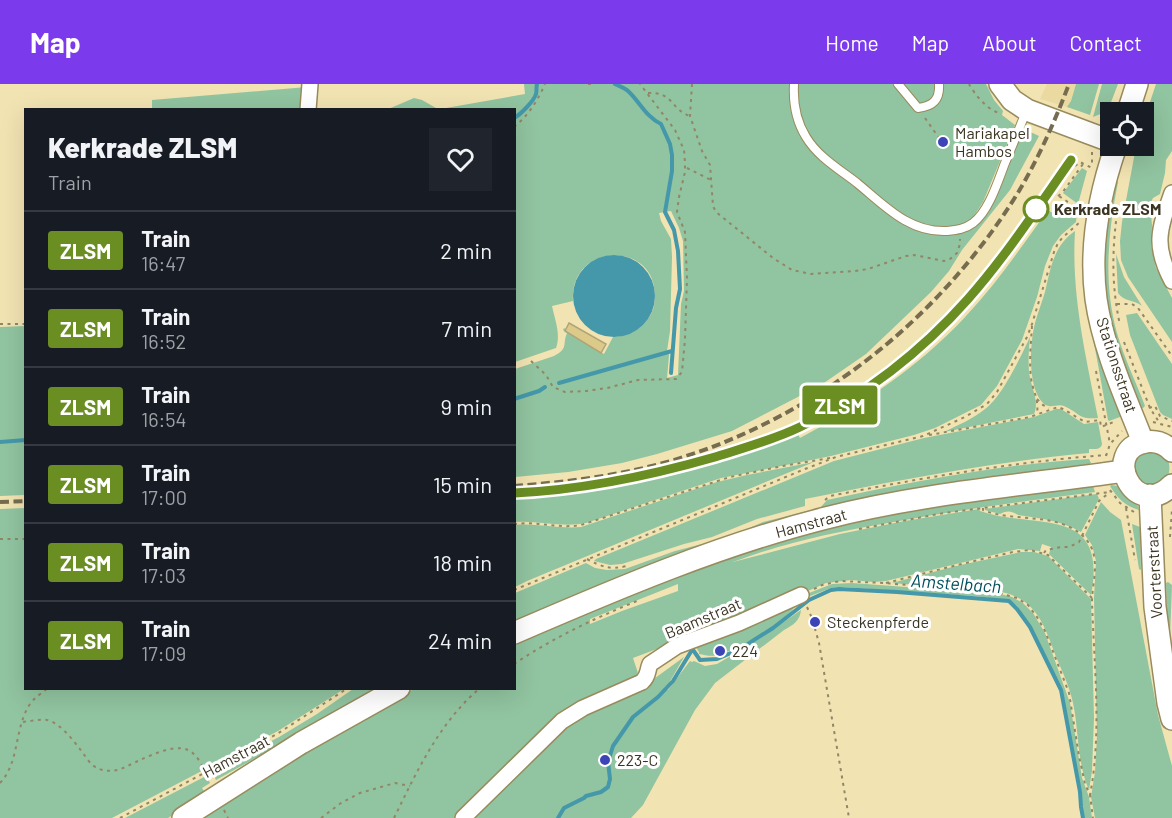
<!DOCTYPE html>
<style>
body{margin:0;font-family:Barlow,sans-serif;background:#20242c;color:#f1f3f6;height:100vh;display:flex;flex-direction:column;font-size:22px;white-space:nowrap}
*{box-sizing:border-box;margin:0}
p{font-size:20px;color:#9ea1a6}
.icon{flex:none;width:33px;height:33px;fill:none;stroke:currentColor;stroke-width:2;stroke-linecap:round;stroke-linejoin:round}
.map{position:relative;flex:1;overflow:hidden}
.side{position:absolute;left:24px;top:24px;width:492px;height:582px;display:flex;flex-direction:column;background:#171b24;border-radius:0px;box-shadow:0 6px 24px #0002}
.side>*{flex:none}
.badge{padding:0 12px;border-radius:4px;font-size:21px;line-height:39px}
.buttons{position:absolute;left:1100px;top:18px;display:grid;gap:12px}
.buttons a{display:grid;place-items:center;width:54px;height:54px;border-radius:0px;background:#171b24;box-shadow:0 6px 24px #0002;font-size:30px}
.map>.badge{position:absolute;translate:-50% -50%;box-shadow:0 0 0 3px #fff}
.round{display:grid;place-items:center;flex:none;width:63px;height:63px;border-radius:0px;background:#20242c}
.headline{display:flex;align-items:center;justify-content:space-between;height:102px;padding:0 24px}
h1{font-size:28px;font-weight:800;line-height:45px}
ul{padding:0;list-style:none}
li{display:flex;align-items:center;gap:18px;height:78px;padding:0 24px;border-top:2px solid #363941}
li div{flex:1}
li b{display:block;font-size:22px}
li em{font-style:normal}
li .badge{min-width:66px;font-weight:700;text-align:center}
header{display:flex;align-items:center;gap:36px;box-sizing:border-box;height:84px;padding:0 30px;background:#7c3aed;color:#fff}
header strong{font-size:28px}
nav{display:flex;gap:33px;margin-inline-start:auto;font-size:21px}
.map>svg:first-child{display:block}
.built{fill:#eadaa1}
.green{fill:#91c4a0;fill-rule:evenodd}
.water{fill:#4498aa}
.lines{fill:none;stroke-linecap:round;stroke-linejoin:round}
.stream{stroke:#4498aa;stroke-width:4}
.building{fill:#dcca8a;stroke:#b2a475;stroke-width:1.5}
.lane-casing{stroke:#988b5d;stroke-width:10}
.street-casing{stroke:#988b5d;stroke-width:18}
.secondary-casing{stroke:#988b5d;stroke-width:24}
.path{stroke:#918766;stroke-width:2;stroke-dasharray:3 4.5;stroke-linecap:butt}
.lane{stroke:#fff;stroke-width:8}
.street{stroke:#fff;stroke-width:15}
.secondary{stroke:#fff;stroke-width:21}
.rail{stroke:#766d50;stroke-width:4;stroke-dasharray:9 4.5;stroke-linecap:butt}
.line-casing{stroke:#fff;stroke-width:14}
.line{stroke:#6b8e23;stroke-width:9}
.poi-dot{fill:#3d44b8;stroke:#fff;stroke-width:2}
.stop-dot{fill:#fff;stroke:#6b8e23;stroke-width:3}
.labels{text-anchor:middle;stroke-width:6;stroke-linejoin:round;paint-order:stroke}
.poi-label{font-size:16px;fill:#3a3421;stroke:#fff;text-anchor:start}
.stop-label{font-size:16px;font-weight:bold;fill:#3a3421;stroke:#fff;text-anchor:start}
.street-label{font-size:16px;fill:#3a3421;stroke:#fff}
.water-label{font-size:18px;font-style:italic;fill:#014f5d;stroke:#fff}
</style>
<header>
<strong>Map</strong>
<nav><a>Home</a><a>Map</a><a>About</a><a>Contact</a></nav>
</header>
<div class="map">
<svg width="1172" height="734" viewBox="0 0 1172 734">
<rect width="100%" height="100%" fill="#f2e3b2"/>
<path class="built" d="M1047,0h29l-5,17 -4,6 -27,-8z"/>
<g class="green">
<path d="M524,0h462l8,16 9,11 -1,4 13,10 -32,77 -11,17 -6,11 22,-19 4,-7 32,-75 15,7 -29,54 -48,60 -13,21 -18,21 -65,62 -45,31 -89,46 -75,23 -35,9 -54,9 -53,5v-108l39,-13c15,-8 8,-11 13,-23l-4,-3 1,-2 4,3v2l36,21 9,-17c17,-1 30,-8 38,-23 3,-6 4,-11 4,-18 0,-57 -86,-53 -82,5l-21,5c3,14 9,29 4,42l-41,14 -1,-252h-128l28,-12 8,2 14,8h10l79,-14zM671,127l8,17 4,13 1,50 -3,13 -3,71 -11,3 2,-23v-2h-3l-106,31v-1l3,-1 104,-31 3,-20 2,-74 -1,-18 -10,-18 -2,-8z"/>
<path d="M1076,0h23l-9,31 -23,-8 4,-6z"/>
<path d="M1102,0h16l-10,26 -3,-1 -2,4 -10,4z"/>
<path d="M1156,0h16v67l-6,9 -1,13 -5,21 -7,4 -3,6 2,21 -1,21 5,22 16,30v44l-44,-65 -7,-17 -1,-19 2,-19 13,-70 1,-6h7v-23z"/>
<path d="M307,3l-2,22h-153v-9z"/>
<path d="M1082,84l5,3 -9,33 -15,-11z"/>
<path d="M1115,97l3,1c-10,50 -15,101 -1,151 7,25 19,49 28,73l-2,2h-1c-8,-21 -18,-43 -25,-64 -10,-31 -14,-63 -13,-95 0,-23 6,-46 11,-68z"/>
<path d="M1065,120l12,9 -1,9 -15,13 -8,11 -8,20 -8,31 -15,43 -25,46 -16,19 -46,23 -21,7 -83,21 -110,22 -135,45c-24,5 -48,-3 -71,-1v-23c48,-3 96,-9 143,-21 31,-7 63,-17 94,-26v-3l45,-16 3,5c61,-33 119,-71 166,-122 31,-33 56,-70 82,-106l9,6z"/>
<path d="M1075,147c-4,64 11,125 23,187 -20,2 -18,-5 -34,-12 -7,-3 -14,4 -21,-3 -16,-16 -13,-60 -8,-80 3,-11 7,-21 10,-31 3,-12 5,-25 10,-36 4,-10 11,-19 20,-25z"/>
<path d="M1116,170l8,23 18,29c-9,-7 -18,-4 -24,-13z"/>
<path d="M1137,229l35,51v55l-9,-4 -3,-3 -30,-77 -4,-20z"/>
<path d="M25,242v169l-25,1v-169z"/>
<path d="M1030,253c-1,11 -2,23 -1,34 1,15 11,29 5,43l-90,18c14,-7 29,-13 41,-23 17,-12 36,-53 45,-72z"/>
<path d="M1093,253h1l26,79v1l-11,4 -1,-1z"/>
<path d="M1056,325h5l23,15 14,-2 4,22c-1,6 -8,5 -13,5v4c-96,9 -190,27 -284,46v7l-48,13 -45,18 -28,7 -62,20 -12,1 -16,-4 2,-2 238,-98 90,-23 110,-21z"/>
<path d="M1152,364l16,11c4,16 -1,20 -13,28l-19,-5 -3,-22z"/>
<path d="M1089,375l2,4 -2,1 -111,14 -88,16 -375,130v-31l71,-30 9,5 12,2 18,-1 50,-18 54,-14 34,-15 57,-14 7,-8c86,-18 174,-36 262,-41z"/>
<path d="M814,378l-287,119 -12,6v-62c22,-2 44,4 66,2l136,-45 30,-7z"/>
<path d="M1111,401c13,1 25,12 28,25 -14,-4 -22,-12 -29,-24z"/>
<path d="M1093,402l2,6c-70,9 -138,18 -207,31 -53,9 -105,20 -155,39l107,-28 65,-13 74,-12 1,2c53,19 129,-8 111,84l-42,-41 2,-7 -9,-3 -2,7 -22,-2 -132,32 -12,1 -23,-2 -25,3 -70,31 -65,22 -58,22 6,18 -42,23 -139,119h-262l191,-115 27,-14 100,-1 1,-47 92,-40 188,-67 130,-27zM678,500v7l-56,20 -32,13v-5z"/>
<path d="M1097,410l2,5 -18,33c-19,-11 -41,-14 -63,-17 -6,-4 -11,-5 -18,-1l-15,-4v-1z"/>
<path d="M1101,418l9,10 11,8 37,195 14,51v52h-77l-4,-21 4,-25 2,-36 -3,-138 2,-37 -4,-16 -7,-10z"/>
<path d="M25,424l1,180 318,1 -25,16 -41,26 -166,87h-112v-309z"/>
<path d="M1132,440l8,3 1,43 -2,-1z"/>
<path d="M1021,468h13l14,4 43,43 3,119 -2,53 -3,19c-12,-27 -10,-59 -16,-87 -3,-15 -10,-30 -16,-44 -12,-31 -19,-60 -56,-67l-109,-9 64,-17z"/>
<path d="M1168,498l4,3 -2,51 2,26 -5,-48 -1,-31z"/>
<path d="M852,499l148,11 12,3 11,6 10,10 12,20 25,70 12,75 7,19 3,21h-7l-2,-4 -3,-27 -18,-99 -29,-58 -15,-23 -7,-6 -36,-5 -40,-2 -34,-3 -58,-4 -12,1 -26,10 -1,-3 28,-11z"/>
<path d="M797,519c-9,19 -59,46 -79,52 -7,2 -13,0 -19,-1v-2l-5,-8z"/>
<path d="M801,526c-1,11 -8,15 -17,20l-69,53 -20,27 -52,95 -12,13h-161l93,-93 88,-44 33,-24 -15,26 -5,5 4,2 22,-29 2,1 2,-1 11,5 12,-2 36,-21z"/>
<path d="M353,605h27l-164,91 -2,-4 1,-6 64,-33 38,-23z"/>
<path d="M206,692l4,7 -8,5 4,6 -38,24h-43z"/>
</g>
<circle class="water" cx="614" cy="212" r="41"/>
<g class="lines">
<g class="stream">
<path d="M615,0c4,2 10,4 13,7 12,11 18,26 33,33l9,20 2,11v16l-7,41 9,18 4,21 2,38 -4,19 -5,65"/>
<path d="M514,34c6,-3 20,-17 22,-24 1,-3 0,-7 1,-10"/>
<path d="M559,299l113,-32"/>
<path d="M514,315l25,-8 6,-4"/>
<path d="M0,358l26,-2"/>
<path d="M691,563l9,13 17,-1 23,-10 33,-21 36,-28 22,-10 8,-1 58,3 112,9 8,8 13,18 31,63 19,102 1,15 2,11"/>
<path d="M558,734l6,-10 20,-10 2,-2 15,-4 7,-5 2,-8 -2,-17 5,-16 20,-29 25,-20 15,-16 19,-31"/>
</g>
</g>
<path class="building" d="M569,239l37,21 -5,9 -36,-22z"/>
<g class="lines">
<defs>
<g id="lane">
<path d="M794,0c-1,18 2,37 12,53 12,20 33,32 51,46 27,22 52,50 90,48 10,-1 18,-2 26,-8 16,-12 25,-42 32,-60 7,-17 14,-34 21,-51"/>
<path d="M898,0l20,24c15,-2 22,-8 21,-24"/>
</g>
<g id="street">
<path d="M308,26l2,-26"/>
<path d="M1172,109c-13,37 -19,52 0,88"/>
<path d="M463,734l99,-97 21,-13 59,-26c7,-6 5,-11 8,-18l27,-18 62,-23 62,-28"/>
</g>
<g id="secondary">
<path d="M1000,0l12,16 15,10 83,31"/>
<path d="M1128,28l9,-28"/>
<path d="M1116,62c-17,49 -27,100 -20,153 7,49 29,97 47,143"/>
<path d="M1172,367c-7,-7 -15,-11 -26,-9 -46,7 -12,81 26,43"/>
<path d="M1150,411l5,112 13,96 4,16"/>
<path d="M514,549c102,-44 205,-88 312,-115 98,-25 199,-33 298,-47"/>
<path d="M183,734l118,-75 98,-55"/>
</g>
</defs>
<use href="#lane" class="lane-casing"/>
<use href="#street" class="street-casing"/>
<use href="#secondary" class="secondary-casing"/>
<g class="path">
<path d="M588,0h3"/>
<path d="M692,0l-2,32 12,35 8,14 3,41 3,6 57,46 19,12 19,4 44,-3 13,-2 38,-13 8,-1 30,6 6,-2 7,-6 3,-9v-5"/>
<path d="M969,0c6,11 20,28 32,29"/>
<path d="M648,9c26,-1 22,16 42,23"/>
<path d="M925,34l14,20"/>
<path d="M1105,37l5,-7"/>
<path d="M514,43c14,-11 24,-27 31,-43"/>
<path d="M1092,68v12"/>
<path d="M1075,82l5,-4 12,6"/>
<path d="M687,84l24,12"/>
<path d="M1053,108l28,19"/>
<path d="M1058,112l4,-3 21,-29"/>
<path d="M1118,122c-6,42 -7,78 2,119"/>
<path d="M1117,220h15l6,4 34,48"/>
<path d="M0,240h26"/>
<path d="M1032,242c-1,17 -3,34 -1,52 2,15 8,19 6,37"/>
<path d="M1124,258l26,66 9,14"/>
<path d="M531,277l15,14 7,12 12,5 21,-1 21,-3 31,-8 38,-1 6,-7 3,-33 2,-60 -2,-47 -8,-20 2,-15 6,-25v-9l-1,-13 -9,-20 -35,-46"/>
<path d="M1096,287l14,73"/>
<path d="M1037,315l6,6 6,3"/>
<path d="M1149,324l6,-2 5,10 12,5"/>
<path d="M1153,338l19,5"/>
<path d="M929,351l101,-18 28,-10 5,2 22,13 15,-2 1,7 15,-6"/>
<path d="M1106,372l4,-12 12,-13"/>
<path d="M1110,406l10,13 14,9"/>
<path d="M825,416l5,-4c92,-18 183,-34 276,-41"/>
<path d="M983,424v2c31,13 74,1 101,27 5,5 9,12 10,19 3,16 -2,31 -2,46 2,62 10,132 -2,193"/>
<path d="M1126,424l9,52"/>
<path d="M514,440c23,-3 45,5 67,1l149,-48 53,-11 47,-8"/>
<path d="M859,445l85,-16 166,-21"/>
<path d="M1170,453l2,-27"/>
<path d="M0,455h26"/>
<path d="M1044,469l2,-3 15,-3h8l10,-5 20,-41 11,-9"/>
<path d="M587,475c15,8 23,11 40,7"/>
<path d="M886,499l71,-18 56,-13 17,-2 18,5 44,43"/>
<path d="M814,505l8,-4 18,-4 44,2 115,10 18,5 11,7 9,12 8,14 24,62 10,63 6,28 5,11 3,23"/>
<path d="M514,506l291,-121 31,-12 87,-21 42,-19 22,-13 10,-12 30,-55 5,-13 22,-72 4,-9 5,-6 17,-15"/>
<path d="M807,523l5,11 7,25 30,175"/>
<path d="M514,580c39,-26 81,-46 123,-63"/>
<path d="M23,638c8,-1 17,-3 24,-2 16,3 34,31 44,44 10,8 19,8 30,5 16,-7 51,-27 67,-19 11,5 17,21 21,31"/>
<path d="M0,699c20,-21 14,-55 30,-79 5,-7 12,-11 18,-16"/>
<path d="M224,726l4,8"/>
<path d="M120,734l157,-84 71,-46"/>
<path d="M321,734l20,-15 19,-10 35,-10 15,3"/>
<path d="M394,734c23,-47 45,-95 86,-130"/>
</g>
<use href="#lane" class="lane"/>
<use href="#street" class="street"/>
<use href="#secondary" class="secondary"/>
<g class="rail">
<path d="M664,387c42,-11 86,-22 126,-39 68,-30 129,-78 178,-133 21,-24 40,-50 58,-76 15,-21 30,-41 45,-63"/>
<path d="M514,402c52,-4 103,-10 153,-24 146,-42 273,-142 352,-271 20,-34 36,-70 50,-107"/>
<path d="M0,418l26,-1"/>
</g>
</g>
<g class="lines">
<defs>
<path id="line" d="M514,409c69,-3 135,-17 201,-36 29,-9 58,-17 85,-30 64,-30 122,-76 168,-128 38,-43 70,-92 103,-139"/>
</defs>
<use href="#line" class="line-casing"/>
<use href="#line" class="line"/>
</g>
<g class="poi-dot">
<circle cx="943" cy="58" r="6"/>
<circle cx="815" cy="538" r="6"/>
<circle cx="720" cy="567" r="6"/>
<circle cx="605" cy="676" r="6"/>
</g>
<circle class="stop-dot" cx="1036" cy="125" r="12"/>
<g class="labels">
<g class="poi-label">
<text x="955" y="55">Mariakapel<tspan x="955" dy="18">Hambos</tspan></text>
<text x="827" y="544">Steckenpferde</text>
<text x="732" y="573">224</text>
<text x="617" y="682">223-C</text>
</g>
<g class="stop-label">
<text x="1054" y="131">Kerkrade ZLSM</text>
</g>
<g class="street-label">
<text transform="translate(1117 281) rotate(72)" y="6">Stationsstraat</text>
<text transform="translate(811 439) rotate(-15)" y="6">Hamstraat</text>
<text transform="translate(1154 488) rotate(-93)" y="6">Voorterstraat</text>
<text transform="translate(703 534) rotate(-23)" y="6">Baamstraat</text>
<text transform="translate(236 672) rotate(-28)" y="6">Hamstraat</text>
</g>
<g class="water-label">
<text transform="translate(956 500) rotate(4)" y="6">Amstelbach</text>
</g>
</g>
</svg>
<div class="buttons">
<a><svg class="icon" aria-label="locate" viewBox="0 0 24 24"><circle cx="12" cy="12" r="6"/><path d="M12 2v4M12 18v4M2 12h4M18 12h4"/></svg></a>
</div>
<b class="badge" style="left:840px;top:321px;background:#6b8e23;color:#fff">ZLSM</b>
<section class="side">
<div class="headline"><div><h1>Kerkrade ZLSM</h1><p>Train</p></div><a class="round"><svg class="icon" aria-label="heart" viewBox="0 0 24 24"><path d="M12 20l-8-8c-3-5 5-10 8-4 3-6 11-1 8 4z"/></svg></a></div>
<ul>
<li><span class="badge" style="background:#6b8e23;color:#fff">ZLSM</span><div><b>Train</b><p>16:47</p></div><em>2 min</em></li>
<li><span class="badge" style="background:#6b8e23;color:#fff">ZLSM</span><div><b>Train</b><p>16:52</p></div><em>7 min</em></li>
<li><span class="badge" style="background:#6b8e23;color:#fff">ZLSM</span><div><b>Train</b><p>16:54</p></div><em>9 min</em></li>
<li><span class="badge" style="background:#6b8e23;color:#fff">ZLSM</span><div><b>Train</b><p>17:00</p></div><em>15 min</em></li>
<li><span class="badge" style="background:#6b8e23;color:#fff">ZLSM</span><div><b>Train</b><p>17:03</p></div><em>18 min</em></li>
<li><span class="badge" style="background:#6b8e23;color:#fff">ZLSM</span><div><b>Train</b><p>17:09</p></div><em>24 min</em></li>
</ul>
</section>
</div>
